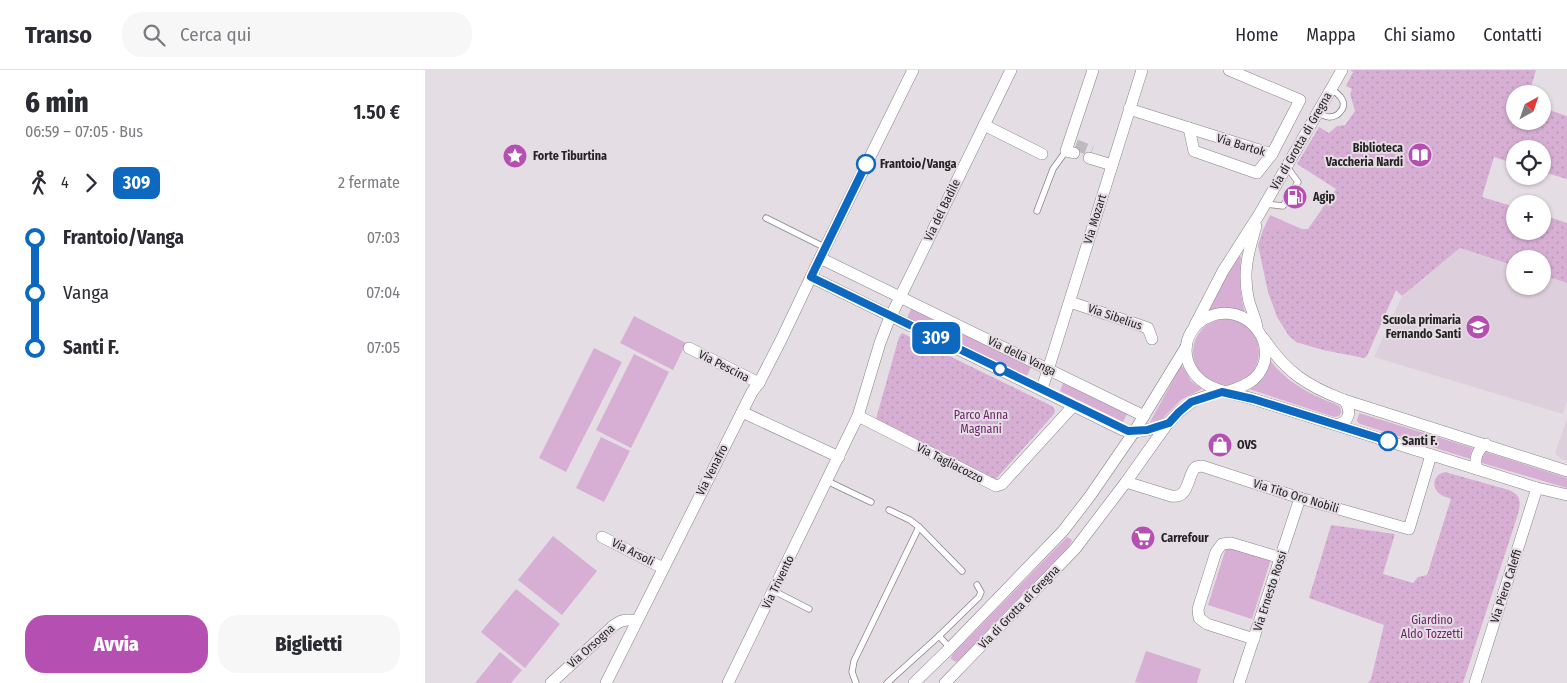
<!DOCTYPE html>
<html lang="it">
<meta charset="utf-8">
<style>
body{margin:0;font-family:"Fira Sans Condensed",sans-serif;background:#f7f7f7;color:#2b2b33;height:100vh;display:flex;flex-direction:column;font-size:19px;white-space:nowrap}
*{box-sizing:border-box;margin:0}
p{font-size:16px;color:#7c7c81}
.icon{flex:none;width:28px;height:28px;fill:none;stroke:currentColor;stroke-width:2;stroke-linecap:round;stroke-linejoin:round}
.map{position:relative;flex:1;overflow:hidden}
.side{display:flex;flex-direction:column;background:#fff;width:425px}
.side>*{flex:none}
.badge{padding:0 10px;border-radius:8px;font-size:18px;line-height:32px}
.needle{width:32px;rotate:40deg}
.buttons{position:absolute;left:1081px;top:15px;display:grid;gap:10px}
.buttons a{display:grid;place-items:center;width:45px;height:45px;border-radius:50%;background:#fff;box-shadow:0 1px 4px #0004;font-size:25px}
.map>.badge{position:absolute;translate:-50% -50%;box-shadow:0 0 0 2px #fff}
.legs{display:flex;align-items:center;gap:8px;height:55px;padding:0 25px;font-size:16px}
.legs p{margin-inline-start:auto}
.headline{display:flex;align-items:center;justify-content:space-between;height:85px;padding:0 25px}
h1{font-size:28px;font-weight:800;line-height:38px}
.button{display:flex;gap:10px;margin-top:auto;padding:10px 25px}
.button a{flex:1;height:58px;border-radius:20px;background:#b64fb2;color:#fff;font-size:20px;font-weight:800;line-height:58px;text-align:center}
.button a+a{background:#f7f7f7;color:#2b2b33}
ul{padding:0 25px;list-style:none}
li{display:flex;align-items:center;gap:18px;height:55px;font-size:19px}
li i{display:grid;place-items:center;width:8px;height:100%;margin:0 6px;background:currentColor}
li i::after{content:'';width:12px;height:12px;margin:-6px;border:4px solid;border-radius:50%;background:#fff}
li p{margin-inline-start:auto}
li:first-child i{background:linear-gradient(#0000 50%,currentColor 0)}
li:last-child i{background:linear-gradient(currentColor 50%,#0000 0)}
header{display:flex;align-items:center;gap:30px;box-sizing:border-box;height:70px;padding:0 25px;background:#fff;border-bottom:1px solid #e1e1e2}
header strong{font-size:24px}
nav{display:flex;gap:28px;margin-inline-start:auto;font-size:18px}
.search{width:350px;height:45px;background:#f7f7f7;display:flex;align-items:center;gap:12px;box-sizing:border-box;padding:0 18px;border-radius:20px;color:#7c7c81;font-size:19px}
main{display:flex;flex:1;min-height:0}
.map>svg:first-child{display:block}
.built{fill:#ddcfdb}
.grass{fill:#d8afd4}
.park{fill:url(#park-dots)}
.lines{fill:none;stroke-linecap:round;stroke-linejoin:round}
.street-tunnel{stroke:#bfb8be;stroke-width:11;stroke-dasharray:11 5.5;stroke-linecap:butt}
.lane-casing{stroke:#888187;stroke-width:7}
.street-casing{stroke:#888187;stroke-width:12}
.lane{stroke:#fff;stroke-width:5.5}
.street{stroke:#fff;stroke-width:11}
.line-1-casing{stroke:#fff;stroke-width:11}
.line-1{stroke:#0c69bf;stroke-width:8}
.stop-1-dot{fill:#fff;stroke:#0c69bf;stroke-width:2.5}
.labels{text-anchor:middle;stroke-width:4;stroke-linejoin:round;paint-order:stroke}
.street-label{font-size:12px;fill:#262325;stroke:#e5dde4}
.poi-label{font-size:12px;font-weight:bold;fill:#262325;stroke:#e5dde4;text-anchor:start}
.stop-label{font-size:12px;font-weight:bold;fill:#262325;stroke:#e5dde4;text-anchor:start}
.park-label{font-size:12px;fill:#6e266b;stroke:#e5dde4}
</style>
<header>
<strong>Transo</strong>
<div class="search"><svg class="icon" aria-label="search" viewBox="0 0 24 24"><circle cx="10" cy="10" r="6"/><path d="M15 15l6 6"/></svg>Cerca qui</div>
<nav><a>Home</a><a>Mappa</a><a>Chi siamo</a><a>Contatti</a></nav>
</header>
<main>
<section class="side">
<div class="headline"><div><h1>6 min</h1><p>06:59 – 07:05 · Bus</p></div><b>1.50 €</b></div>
<div class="legs"><svg class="icon" aria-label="walk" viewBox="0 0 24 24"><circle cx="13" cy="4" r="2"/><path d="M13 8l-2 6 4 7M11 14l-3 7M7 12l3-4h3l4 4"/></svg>4<svg class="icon" aria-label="forward" viewBox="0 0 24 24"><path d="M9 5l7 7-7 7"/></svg><b class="badge" style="background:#0c69bf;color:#fff">309</b><p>2 fermate</p></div>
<ul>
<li><i style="color:#0c69bf"></i><b>Frantoio/Vanga</b><p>07:03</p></li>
<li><i style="color:#0c69bf"></i><span>Vanga</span><p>07:04</p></li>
<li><i style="color:#0c69bf"></i><b>Santi F.</b><p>07:05</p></li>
</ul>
<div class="button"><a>Avvia</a><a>Biglietti</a></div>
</section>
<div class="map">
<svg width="1142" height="613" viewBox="0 0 1142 613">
<defs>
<pattern id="park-dots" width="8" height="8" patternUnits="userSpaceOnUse" patternTransform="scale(1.25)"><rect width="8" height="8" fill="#d8afd4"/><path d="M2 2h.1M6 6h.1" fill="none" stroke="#b996b6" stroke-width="1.8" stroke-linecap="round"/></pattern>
</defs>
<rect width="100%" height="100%" fill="#e5dde4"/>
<g class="built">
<path d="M1035,178l55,18v20h28v-11l24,8v118l-4,13 -189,-57 28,-61z"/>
<path d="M1142,349v42l-6,-2 -6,-6z"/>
</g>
<g class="grass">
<path d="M845,145l34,15h-41z"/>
<path d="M813,185l3,2c-2,19 -1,38 4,56l-41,1z"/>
<path d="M486,239l120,58 -4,9 -120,-58z"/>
<path d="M209,246l52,27 -13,27 -53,-27z"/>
<circle cx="801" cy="282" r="33"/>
<path d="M169,278l28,14 -56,110 -27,-14z"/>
<path d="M209,284l35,18 -38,76 -35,-18z"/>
<path d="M844,289c18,24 42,36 69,46 4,4 4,7 1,11l-5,1 -85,-28c14,-8 18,-13 20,-30z"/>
<path d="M756,296l2,1 8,14 11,8 -21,11 -19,19 -12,3z"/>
<path d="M638,313l64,31 -4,8 -63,-31z"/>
<path d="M934,343l114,35 -2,4 -1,7 -110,-35 -3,-3z"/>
<path d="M176,367l29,14 -26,51 -28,-14z"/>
<path d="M1061,382l81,26v10l-85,-25v-5z"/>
<path d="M128,466l44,35 -35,44 -44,-35z"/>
<path d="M642,467l4,2 1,2 -3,5 -108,112 -5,4 -5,-3 1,-4z"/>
<path d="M802,475l44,14 -19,60 -44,-14z"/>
<path d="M91,519l44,35 -35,44 -44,-36z"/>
<path d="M721,581l55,18 -4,14h-57l-5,-1z"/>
<path d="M75,582l22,18 -11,13h-36z"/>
</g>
<g class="park">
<path d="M925,0h186l-7,24h-14v27h28v-13l24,8v63l-24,-7v-23h-28v15l-21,-7 -12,40 33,10v24h28v-16l24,8v60l-24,-8v-16h-28v7l-55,-18 -58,48 -6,-6 -29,66 -3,2 -41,-8 -27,-8 -7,-6 -12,-19 -9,-25 -10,-47 5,-15 45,-1 28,-40 -39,-25 22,-37 10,6 8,-7 8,-1 10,-14 -5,-17 2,-5 -6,-3 7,-14z"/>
<path d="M477,263l150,73 3,4 -1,4 -59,66 -119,-61 23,-82z"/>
<path d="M1020,402l64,18c12,5 12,12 9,24l-55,169h-95l3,-4 13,-54 -75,-27 22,-73 64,9 -12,40 30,9 5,-6 9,-2 24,-76c-4,-2 -8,-2 -11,-5 -10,-7 -6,-20 5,-22z"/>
</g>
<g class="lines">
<path class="street-tunnel" d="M651,75l16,6"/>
<defs>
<g id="lane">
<path d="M892,43c4,1 8,4 12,4 4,0 9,-2 11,-5 9,-9 -1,-18 -9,-23"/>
<path d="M841,134l17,2 15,-24 -11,-15"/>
<path d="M612,141l16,-42 13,-18"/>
<path d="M341,148l58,29"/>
<path d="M402,411l44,21"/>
<path d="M464,440l21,10 9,7 43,44"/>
<path d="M349,521l35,18"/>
<path d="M514,566l11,12"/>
<path d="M431,613l-4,-11 2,-11 65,-134"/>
<path d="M462,613l52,-47 40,-39 2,-5 -4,-7"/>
</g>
<g id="street">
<path d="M804,0l71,30 -28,54"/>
<path d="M704,39l60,19"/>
<path d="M559,55l58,29"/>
<path d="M764,58l83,26 -15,19 -63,-22z"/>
<path d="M649,83l-8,-2 27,-81"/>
<path d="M664,88l23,7"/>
<path d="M831,156c-8,27 -14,47 -7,76 3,9 7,17 8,26"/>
<path d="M395,188l324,158"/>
<path d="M386,207l312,153c15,5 31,-2 45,-7"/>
<path d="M645,232l78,26 4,11"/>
<path d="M770,255l28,-54 37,-58 82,-143"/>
<path d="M839,269c22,33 43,47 80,61l223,71"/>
<path d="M264,278l70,35"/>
<path d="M617,319l100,-319"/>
<path d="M801,322c10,-3 20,-6 28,-13 31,-29 -6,-82 -48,-61 -27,15 -26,50 0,66 14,9 31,10 47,15l284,89 30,7"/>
<path d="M317,342l97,45"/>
<path d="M433,346l138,70 6,-2 72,-79"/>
<path d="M912,355c13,-4 15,-14 7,-25"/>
<path d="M1052,399c-3,-10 0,-19 9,-25"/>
<path d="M701,412l45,14c17,3 16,-16 23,-27l2,-2 6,-1 98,32 109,31 22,-74"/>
<path d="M177,467l61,31"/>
<path d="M829,569l-47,-15 -8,-6 -1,-9 18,-57 6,-8 9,-1 50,15"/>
<path d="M126,613l61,-56c8,-7 14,-8 24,-6"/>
<path d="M181,613l136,-271 10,-20 7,-9 23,-45 38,-80 93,-188"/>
<path d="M303,613l130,-267 22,-73 8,-21 123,-252"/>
<path d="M489,613l36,-35 113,-117 27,-35 44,-64 52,-85"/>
<path d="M520,613l130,-134 51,-67 42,-59 11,-11 16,-12 27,-9"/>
<path d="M814,613l61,-185"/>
<path d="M1050,613l62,-195"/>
</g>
</defs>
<use href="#lane" class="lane-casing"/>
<use href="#street" class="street-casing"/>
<use href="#lane" class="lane"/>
<use href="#street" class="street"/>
</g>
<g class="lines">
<defs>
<path id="line-1" d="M441,94l-55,113 317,154 19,-1 22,-7 10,-11 12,-10 31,-10 31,7 135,42"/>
</defs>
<use href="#line-1" class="line-1-casing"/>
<use href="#line-1" class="line-1"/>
</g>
<defs>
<symbol id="library-disc" viewBox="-11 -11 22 22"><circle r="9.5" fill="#b64fb2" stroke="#e5dde4"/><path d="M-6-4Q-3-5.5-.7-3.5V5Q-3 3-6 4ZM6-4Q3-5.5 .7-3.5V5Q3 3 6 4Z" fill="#fff"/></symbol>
<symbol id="sight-disc" viewBox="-11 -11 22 22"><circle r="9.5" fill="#b64fb2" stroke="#e5dde4"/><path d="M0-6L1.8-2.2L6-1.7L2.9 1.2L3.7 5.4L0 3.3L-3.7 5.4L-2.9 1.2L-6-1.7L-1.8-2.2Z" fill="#fff"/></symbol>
<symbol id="fuel-disc" viewBox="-11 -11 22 22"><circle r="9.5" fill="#b64fb2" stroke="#e5dde4"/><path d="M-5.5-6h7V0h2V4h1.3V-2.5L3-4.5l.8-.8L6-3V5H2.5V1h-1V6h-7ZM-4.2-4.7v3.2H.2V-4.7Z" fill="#fff"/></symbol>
<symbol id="school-disc" viewBox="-11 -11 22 22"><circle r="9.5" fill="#b64fb2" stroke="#e5dde4"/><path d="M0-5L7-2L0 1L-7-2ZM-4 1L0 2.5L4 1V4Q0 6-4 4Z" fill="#fff"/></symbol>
<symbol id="shop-disc" viewBox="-11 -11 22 22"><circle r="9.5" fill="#b64fb2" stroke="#e5dde4"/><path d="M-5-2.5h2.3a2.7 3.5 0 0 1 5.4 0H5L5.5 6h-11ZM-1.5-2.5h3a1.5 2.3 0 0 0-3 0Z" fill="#fff"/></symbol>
<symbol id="supermarket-disc" viewBox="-11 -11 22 22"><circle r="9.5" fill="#b64fb2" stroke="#e5dde4"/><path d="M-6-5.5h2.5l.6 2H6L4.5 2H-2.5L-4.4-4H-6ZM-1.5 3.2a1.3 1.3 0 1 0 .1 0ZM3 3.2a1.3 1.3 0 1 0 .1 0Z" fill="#fff"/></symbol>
</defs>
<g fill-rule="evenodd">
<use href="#library-disc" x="981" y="71" width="28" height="28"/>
<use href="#sight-disc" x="76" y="72" width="28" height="28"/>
<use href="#fuel-disc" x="856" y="113" width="28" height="28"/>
<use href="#school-disc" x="1039" y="243" width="28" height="28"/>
<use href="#shop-disc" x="781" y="361" width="28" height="28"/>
<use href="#supermarket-disc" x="704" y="454" width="28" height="28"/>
</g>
<g class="stop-1-dot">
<circle cx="441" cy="94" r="9"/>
<circle cx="575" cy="299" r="6"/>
<circle cx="963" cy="371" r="9"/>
</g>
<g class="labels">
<g class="street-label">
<text transform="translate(876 71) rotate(-60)" y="4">Via di Grotta di Gregna</text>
<text transform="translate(816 75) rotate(17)" y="4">Via Bartok</text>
<text transform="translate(517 140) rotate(-64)" y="4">Via del Badile</text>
<text transform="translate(670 149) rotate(-73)" y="4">Via Mozart</text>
<text transform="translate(690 247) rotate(19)" y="4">Via Sibelius</text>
<text transform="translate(597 286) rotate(26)" y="4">Via della Vanga</text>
<text transform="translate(299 296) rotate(27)" y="4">Via Pescina</text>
<text transform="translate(525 393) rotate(27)" y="4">Via Tagliacozzo</text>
<text transform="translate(287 400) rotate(-63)" y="4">Via Venafro</text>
<text transform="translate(871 426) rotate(17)" y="4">Via Tito Oro Nobili</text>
<text transform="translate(208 482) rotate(27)" y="4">Via Arsoli</text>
<text transform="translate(353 512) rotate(-64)" y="4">Via Trivento</text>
<text transform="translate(1081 516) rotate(-72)" y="4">Via Piero Caleffi</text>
<text transform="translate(845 521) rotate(-72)" y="4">Via Ernesto Rossi</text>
<text transform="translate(594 537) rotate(-46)" y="4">Via di Grotta di Gregna</text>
<text transform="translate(166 576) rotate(-42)" y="4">Via Orsogna</text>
</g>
<g class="poi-label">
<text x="978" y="82" text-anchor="end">Biblioteca<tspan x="978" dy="14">Vaccheria Nardi</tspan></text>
<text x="108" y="90">Forte Tiburtina</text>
<text x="888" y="131">Agip</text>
<text x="1036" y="254" text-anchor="end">Scuola primaria<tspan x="1036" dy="14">Fernando Santi</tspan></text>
<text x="812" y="379">OVS</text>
<text x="736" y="472">Carrefour</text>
</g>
<g class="stop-label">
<text x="455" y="98">Frantoio/Vanga</text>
<text x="977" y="375">Santi F.</text>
</g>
<g class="park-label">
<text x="556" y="349">Parco Anna<tspan x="556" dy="14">Magnani</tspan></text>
<text x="1007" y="554">Giardino<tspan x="1007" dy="14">Aldo Tozzetti</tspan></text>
</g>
</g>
</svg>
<div class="buttons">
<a><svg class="needle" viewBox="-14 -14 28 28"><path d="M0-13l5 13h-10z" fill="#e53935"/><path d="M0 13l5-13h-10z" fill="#7c7c81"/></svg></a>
<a><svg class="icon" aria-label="locate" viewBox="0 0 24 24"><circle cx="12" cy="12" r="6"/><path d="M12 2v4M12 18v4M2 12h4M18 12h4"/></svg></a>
<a>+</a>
<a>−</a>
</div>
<b class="badge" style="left:511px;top:268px;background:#0c69bf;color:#fff">309</b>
</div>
</main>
